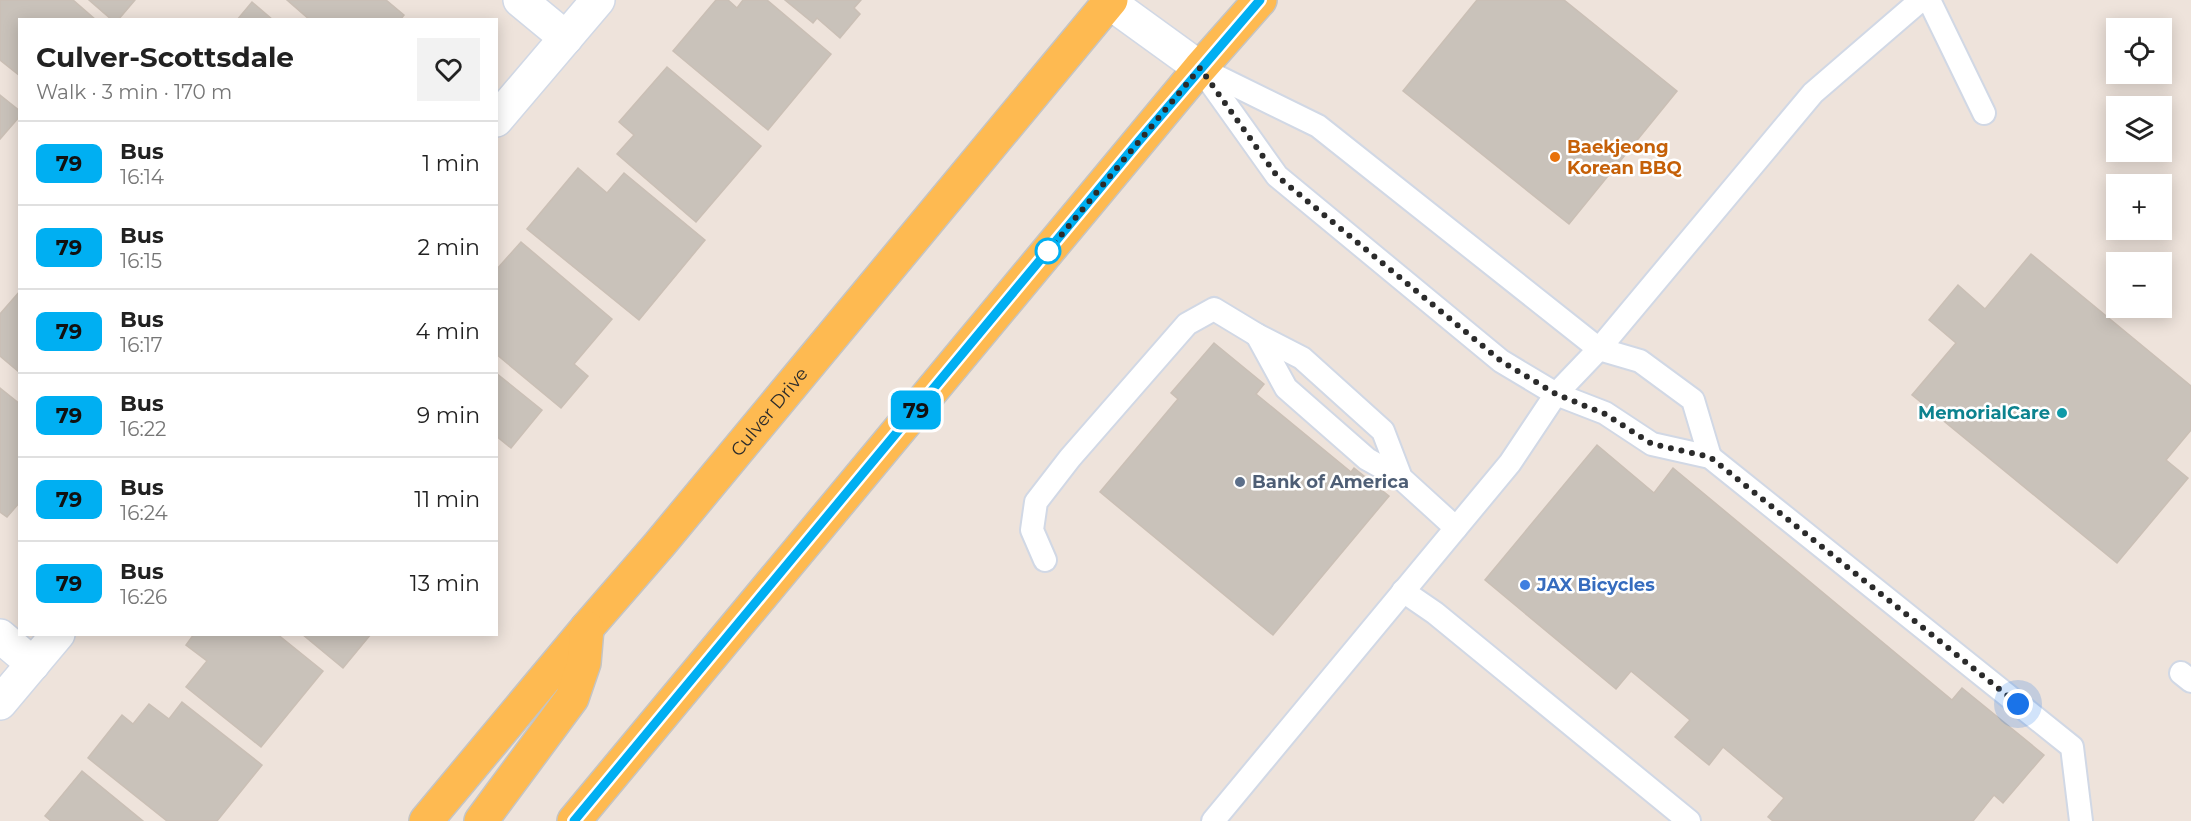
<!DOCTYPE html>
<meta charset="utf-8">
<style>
body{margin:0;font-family:Montserrat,sans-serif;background:#f2f2f2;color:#222;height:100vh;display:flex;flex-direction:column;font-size:22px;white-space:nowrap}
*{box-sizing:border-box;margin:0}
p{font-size:20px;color:#767676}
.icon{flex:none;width:33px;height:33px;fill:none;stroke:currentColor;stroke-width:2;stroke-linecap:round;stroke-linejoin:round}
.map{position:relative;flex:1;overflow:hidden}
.drawer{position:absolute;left:18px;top:18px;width:480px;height:618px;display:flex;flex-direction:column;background:#fff;border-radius:0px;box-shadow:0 3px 15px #0003}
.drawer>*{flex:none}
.badge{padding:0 12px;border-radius:9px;font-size:21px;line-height:39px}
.buttons{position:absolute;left:2106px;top:18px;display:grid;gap:12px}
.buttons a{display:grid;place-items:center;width:66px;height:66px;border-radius:0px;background:#fff;box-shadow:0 3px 15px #0003;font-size:30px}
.you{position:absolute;width:30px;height:30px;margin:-15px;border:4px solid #fff;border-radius:50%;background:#1a73e8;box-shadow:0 0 0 9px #1a73e833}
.map>.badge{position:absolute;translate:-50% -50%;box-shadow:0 0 0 3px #fff}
.round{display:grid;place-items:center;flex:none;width:63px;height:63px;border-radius:0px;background:#f2f2f2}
.headline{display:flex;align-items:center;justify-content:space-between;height:102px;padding:0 18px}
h1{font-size:28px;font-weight:700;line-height:45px}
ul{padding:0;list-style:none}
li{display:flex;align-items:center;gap:18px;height:84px;padding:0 18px;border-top:2px solid #e0e0e0}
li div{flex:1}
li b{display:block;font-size:22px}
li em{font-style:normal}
li .badge{min-width:66px;font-weight:700;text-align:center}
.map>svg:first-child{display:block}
.building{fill:#c9c2ba;stroke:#cabfb5;stroke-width:1.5}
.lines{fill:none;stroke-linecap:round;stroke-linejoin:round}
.service-casing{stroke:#d1d8e5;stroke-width:26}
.minor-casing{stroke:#d1d8e5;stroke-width:36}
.tertiary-casing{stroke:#d1d8e5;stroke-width:36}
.primary-casing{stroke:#c4c4c4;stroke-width:36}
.service{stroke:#fff;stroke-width:22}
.minor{stroke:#fff;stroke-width:33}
.tertiary{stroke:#fff;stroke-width:33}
.primary{stroke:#feba51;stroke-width:33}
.line-casing{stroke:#fff;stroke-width:14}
.line{stroke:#00aff2;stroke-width:9}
.walk{stroke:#2b2b2b;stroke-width:6;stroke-dasharray:0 10.8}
.food-dot{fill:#e8710a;stroke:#fff;stroke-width:2}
.stop-dot{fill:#fff;stroke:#00aff2;stroke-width:3}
.culture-dot{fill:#0f9aa8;stroke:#fff;stroke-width:2}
.service-dot{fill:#5c6f8a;stroke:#fff;stroke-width:2}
.shop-dot{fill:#3f7fe0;stroke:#fff;stroke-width:2}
.labels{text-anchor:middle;stroke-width:5;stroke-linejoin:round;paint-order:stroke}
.food-label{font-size:18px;font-weight:bold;fill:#c56008;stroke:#fff;text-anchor:start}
.street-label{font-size:18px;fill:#2b2b2b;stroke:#fff}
.culture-label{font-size:18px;font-weight:bold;fill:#0d838f;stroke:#fff;text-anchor:end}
.service-label{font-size:18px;font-weight:bold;fill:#4e5e75;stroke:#fff;text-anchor:start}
.shop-label{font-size:18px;font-weight:bold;fill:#366cbe;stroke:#fff;text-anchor:start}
</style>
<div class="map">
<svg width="2191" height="821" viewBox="0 0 2191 821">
<rect width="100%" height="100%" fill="#eee3db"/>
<g class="building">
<path d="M0,0h73l23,20h-76v56l-20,-16z"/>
<path d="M89,0h46l-17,20h-6z"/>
<path d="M287,0h99l18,15 -4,5h-90z"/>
<path d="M716,0h12l9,8 6,-8h24l64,54 -63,76 -95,-79z"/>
<path d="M785,0h76l-7,8 6,6 -20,24 -23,-20 -4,5z"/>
<path d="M1477,0h87l113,91 -108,133 -166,-133z"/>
<path d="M252,2l21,18h-36z"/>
<path d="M667,67l94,79 -65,76 -79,-68 17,-19 -15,-13z"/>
<path d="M0,95l20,16v5l-20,23z"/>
<path d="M578,168l29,25 17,-20 81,67 -66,80 -112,-91z"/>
<path d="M521,242l91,77 -38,45 14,12 -27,32 -65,-54v-84z"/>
<path d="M2031,254l160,132v44l-25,30 22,18 -71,85 -205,-168 44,-52 -27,-23 29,-35 27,24z"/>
<path d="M20,291v82l-20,-17v-42z"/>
<path d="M1214,343l50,41 -8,10 95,78 3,-4 35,28 -116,139 -173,-143 78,-93 -7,-6z"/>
<path d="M496,373l46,37 -31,38 -15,-12z"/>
<path d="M0,388l20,16v98l-13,15 -7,-5z"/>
<path d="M1597,445l57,48 19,-25 279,232 10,-12 82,67 -41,48 -9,-8 -21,26h-200l-5,-4 16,-19 -61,-51 -14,18 -34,-28 15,-17 -59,-49 -15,18 -131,-109z"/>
<path d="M194,634h83l46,37 -62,76 -75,-60 21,-26 -21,-16z"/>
<path d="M302,634h69l-28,34z"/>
<path d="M182,702l80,63 -45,56h-50l-79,-63 34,-43 11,9 16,-20 20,15z"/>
<path d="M82,771l61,50h-92l-6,-5z"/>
</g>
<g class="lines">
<defs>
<g id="service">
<path d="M1929,0l55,113"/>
<path d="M1200,68l77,108 224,185 55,33 49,19 47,31 58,13 362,290 9,74"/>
<path d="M1204,70l114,56 281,223 41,12 53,39 17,57"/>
<path d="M1257,335l29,53 81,71 34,19"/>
<path d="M1045,560l-13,-30 4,-28 34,-44 117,-134 27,-15 43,26 45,23 81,73 18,47 55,50"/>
<path d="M1403,591l32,22 254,208"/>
<path d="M2181,673l10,8"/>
<path d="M1213,821l297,-358 46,-69 43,-45 214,-256 108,-93"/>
</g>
<g id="minor">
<path d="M520,0l46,38"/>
<path d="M496,120l102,-120"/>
<path d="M0,636l33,28"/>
<path d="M0,703l58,-69"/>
</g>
<path id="tertiary" d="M1106,0l94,68"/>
<g id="primary">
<path id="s1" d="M426,821l161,-193 72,-83 452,-545"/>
<path d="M481,821l91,-123 12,-35 3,-35"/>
<path d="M574,821l626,-753 60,-68"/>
</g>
</defs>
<use href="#service" class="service-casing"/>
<use href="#minor" class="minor-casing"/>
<use href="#tertiary" class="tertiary-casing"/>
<use href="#primary" class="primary-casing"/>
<use href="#service" class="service"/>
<use href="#minor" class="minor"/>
<use href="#tertiary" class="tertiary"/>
<use href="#primary" class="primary"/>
</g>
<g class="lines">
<defs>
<path id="line" d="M574,821l565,-680 121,-141"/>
</defs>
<use href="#line" class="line-casing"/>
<use href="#line" class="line"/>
<path class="walk" d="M1048,251l152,-183 77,108 224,185 55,33 49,20 47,30 58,13 308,247"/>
</g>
<circle class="food-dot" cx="1555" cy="157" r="6"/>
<circle class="stop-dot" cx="1048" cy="251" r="12"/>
<circle class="culture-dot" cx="2062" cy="413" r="6"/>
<circle class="service-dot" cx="1240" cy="482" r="6"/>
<circle class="shop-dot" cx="1525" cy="585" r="6"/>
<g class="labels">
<g class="food-label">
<text x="1567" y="153">Baekjeong<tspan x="1567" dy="21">Korean BBQ</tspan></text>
</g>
<g class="street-label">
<text dy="6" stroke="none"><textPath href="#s1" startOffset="534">Culver Drive</textPath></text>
</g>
<g class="culture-label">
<text x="2050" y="419">MemorialCare</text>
</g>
<g class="service-label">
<text x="1252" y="488">Bank of America</text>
</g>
<g class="shop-label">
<text x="1537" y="591">JAX Bicycles</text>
</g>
</g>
</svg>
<div class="buttons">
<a><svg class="icon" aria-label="locate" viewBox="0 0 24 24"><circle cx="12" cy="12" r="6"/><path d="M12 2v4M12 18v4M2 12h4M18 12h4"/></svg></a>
<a><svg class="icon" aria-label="layers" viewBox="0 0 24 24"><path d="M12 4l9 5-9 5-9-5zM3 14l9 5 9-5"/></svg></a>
<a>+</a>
<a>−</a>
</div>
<div class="you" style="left:2018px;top:704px"></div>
<b class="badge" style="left:916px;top:410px;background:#00aff2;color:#111">79</b>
<section class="drawer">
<div class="headline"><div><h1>Culver-Scottsdale</h1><p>Walk · 3 min · 170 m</p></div><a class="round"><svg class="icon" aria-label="heart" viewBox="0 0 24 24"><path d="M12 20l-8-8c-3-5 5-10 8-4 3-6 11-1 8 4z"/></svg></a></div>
<ul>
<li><span class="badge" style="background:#00aff2;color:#111">79</span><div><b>Bus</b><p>16:14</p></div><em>1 min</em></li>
<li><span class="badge" style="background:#00aff2;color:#111">79</span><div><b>Bus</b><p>16:15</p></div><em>2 min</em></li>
<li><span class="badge" style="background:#00aff2;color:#111">79</span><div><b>Bus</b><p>16:17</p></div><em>4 min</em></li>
<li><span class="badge" style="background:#00aff2;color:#111">79</span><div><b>Bus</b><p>16:22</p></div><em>9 min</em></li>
<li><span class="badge" style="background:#00aff2;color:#111">79</span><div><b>Bus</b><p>16:24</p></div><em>11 min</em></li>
<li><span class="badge" style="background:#00aff2;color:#111">79</span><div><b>Bus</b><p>16:26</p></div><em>13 min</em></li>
</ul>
</section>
</div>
